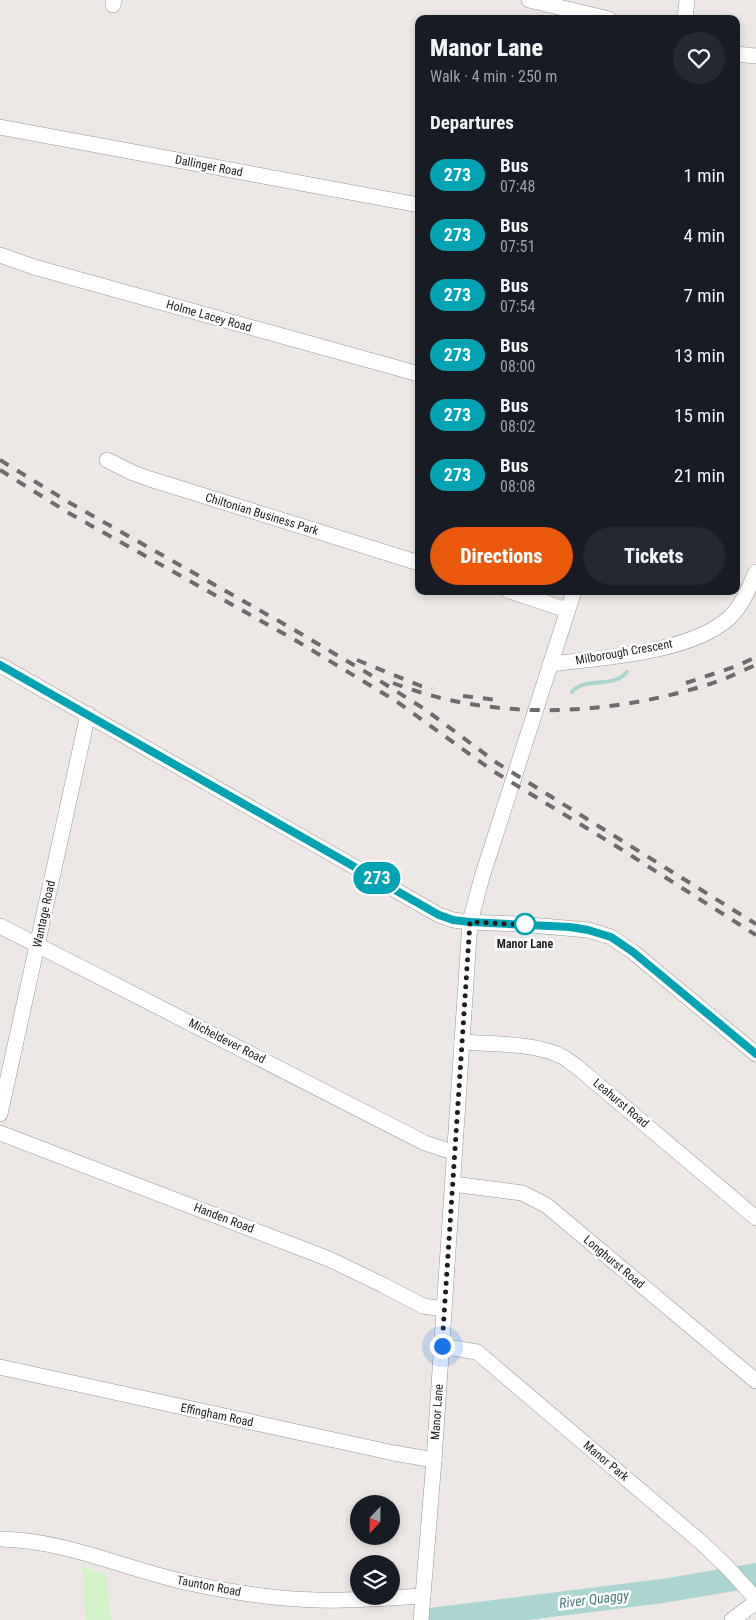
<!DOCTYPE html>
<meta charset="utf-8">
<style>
body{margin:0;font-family:"Roboto Condensed",sans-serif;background:#242831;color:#f1f3f6;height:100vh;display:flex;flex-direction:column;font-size:19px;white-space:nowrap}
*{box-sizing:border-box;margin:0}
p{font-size:16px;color:#9ea1a6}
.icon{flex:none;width:28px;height:28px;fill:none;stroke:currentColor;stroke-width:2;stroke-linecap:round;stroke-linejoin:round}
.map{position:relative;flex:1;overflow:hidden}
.drawer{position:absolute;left:415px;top:15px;width:325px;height:580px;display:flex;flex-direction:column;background:#171b24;border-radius:10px;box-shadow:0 2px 8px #0003}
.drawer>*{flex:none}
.badge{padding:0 10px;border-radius:16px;font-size:18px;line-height:32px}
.needle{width:32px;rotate:202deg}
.buttons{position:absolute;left:350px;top:1495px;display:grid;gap:10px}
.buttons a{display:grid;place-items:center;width:50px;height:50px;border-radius:50%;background:#171b24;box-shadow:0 2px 8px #0003;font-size:25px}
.you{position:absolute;width:25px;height:25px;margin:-12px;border:4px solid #fff;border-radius:50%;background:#1a73e8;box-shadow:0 0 0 8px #1a73e833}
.map>.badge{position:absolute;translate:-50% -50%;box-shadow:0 0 0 2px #fff}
h2{padding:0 15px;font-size:19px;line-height:45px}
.round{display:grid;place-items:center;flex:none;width:52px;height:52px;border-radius:26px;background:#242831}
.head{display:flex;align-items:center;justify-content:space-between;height:85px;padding:0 15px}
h1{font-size:24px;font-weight:800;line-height:38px}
.cta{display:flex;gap:10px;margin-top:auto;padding:10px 15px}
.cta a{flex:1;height:58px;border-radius:30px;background:#ea580c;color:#fff;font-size:20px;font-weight:800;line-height:58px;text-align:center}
.cta a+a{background:#242831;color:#f1f3f6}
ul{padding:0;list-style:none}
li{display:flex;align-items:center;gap:15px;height:60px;padding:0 15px}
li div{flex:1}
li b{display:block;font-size:19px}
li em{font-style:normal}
li .badge{min-width:55px;font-weight:700;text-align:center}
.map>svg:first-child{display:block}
.park{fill:#d3f2c7}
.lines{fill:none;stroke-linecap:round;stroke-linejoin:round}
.stream{stroke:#abd5d0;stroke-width:4}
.river{stroke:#abd5d0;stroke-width:24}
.minor-casing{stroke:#989898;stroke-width:16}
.minor{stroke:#fff;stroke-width:15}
.rail{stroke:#6c6c6c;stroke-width:4;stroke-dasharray:10 10;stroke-linecap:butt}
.line-casing{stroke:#fff;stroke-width:11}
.line{stroke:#00a3b4;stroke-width:8}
.walk{stroke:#1e1e1e;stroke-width:5;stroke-dasharray:0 9}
.stop-dot{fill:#fff;stroke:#00a3b4;stroke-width:2.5}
.labels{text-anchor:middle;stroke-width:5;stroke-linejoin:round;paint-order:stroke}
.street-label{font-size:12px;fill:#1e1e1e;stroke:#fff}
.stop-label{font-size:12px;font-weight:bold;fill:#1e1e1e;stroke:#fff}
.water-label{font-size:14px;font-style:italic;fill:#487b84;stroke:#fff}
</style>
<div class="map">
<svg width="756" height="1620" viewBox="0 0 756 1620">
<rect width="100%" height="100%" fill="#ede8e5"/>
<path class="park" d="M82,1566l25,9 4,45h-25z"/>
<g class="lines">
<path class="stream" d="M572,692c12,-16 41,-3 55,-20"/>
<path class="river" d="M431,1620l232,-29 93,-16"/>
<defs>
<g id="minor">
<path d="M529,0l80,19"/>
<path d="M113,5l1,-5"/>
<path d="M685,19l2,-19"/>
<path d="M736,54l20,2"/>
<path d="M0,127l419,78"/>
<path d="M0,255l34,12 385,107"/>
<path d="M107,460l26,13 17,6 269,84"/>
<path d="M509,591l58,19"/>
<path d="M550,664c50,-6 141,-11 179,-46 13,-12 20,-30 27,-46"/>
<path d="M0,665l439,250 14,5 17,2 49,2 69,6 23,7 22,15 123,102"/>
<path d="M0,926l425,217 21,7 9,2"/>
<path d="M462,1042c29,2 75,1 101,15 4,2 8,6 13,9l180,152"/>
<path d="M0,1114l88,-400"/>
<path d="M0,1133l329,126 54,26 40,21 21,3"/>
<path d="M453,1184l69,9 24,12 210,176"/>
<path d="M442,1346l35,6 225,191 26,25 28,31"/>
<path d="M0,1367l297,65 97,21 40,7"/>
<path d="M0,1539c65,1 125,30 189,44 41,9 85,16 128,17 35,1 71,-2 106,-4"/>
<path d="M421,1620l13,-160 36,-538 12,-45 92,-286"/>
<path d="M732,1620l24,-18"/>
</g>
</defs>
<use href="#minor" class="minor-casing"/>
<use href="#minor" class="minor"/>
<g class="rail">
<path d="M0,460l70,43 221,125 78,46 57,36 71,53 259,161"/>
<path d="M0,470l67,42 228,128 101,61 97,70 123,75 140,89"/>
<path d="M357,660l64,26 11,2"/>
<path d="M393,683c101,39 215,33 317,1 16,-5 31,-13 46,-19"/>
<path d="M686,683l51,-17 19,-9"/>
<path d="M463,696l35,4"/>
</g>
</g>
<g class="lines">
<defs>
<path id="line" d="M0,665l439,250 14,5 17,2 100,5 18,3 23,7 22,15 123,102"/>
</defs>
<use href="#line" class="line-casing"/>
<use href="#line" class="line"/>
<path class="walk" d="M442,1346l28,-424 60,3 -5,-1"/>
</g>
<circle class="stop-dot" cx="525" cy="924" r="10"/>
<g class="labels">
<g class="street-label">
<text transform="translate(209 166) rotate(11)" y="4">Dallinger Road</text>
<text transform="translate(209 316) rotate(16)" y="4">Holme Lacey Road</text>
<text transform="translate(262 514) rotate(17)" y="4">Chiltonian Business Park</text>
<text transform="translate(624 652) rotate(-10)" y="4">Milborough Crescent</text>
<text transform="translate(44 914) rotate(-78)" y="4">Wantage Road</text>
<text transform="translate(227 1041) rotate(27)" y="4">Micheldever Road</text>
<text transform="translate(621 1103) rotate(40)" y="4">Leahurst Road</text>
<text transform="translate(224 1218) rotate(21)" y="4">Handen Road</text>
<text transform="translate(614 1262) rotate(40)" y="4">Longhurst Road</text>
<text transform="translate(437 1412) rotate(-86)" y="4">Manor Lane</text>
<text transform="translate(217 1415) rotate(12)" y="4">Effingham Road</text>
<text transform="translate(606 1461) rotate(40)" y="4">Manor Park</text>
<text transform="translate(209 1586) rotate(11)" y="4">Taunton Road</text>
</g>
<g class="stop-label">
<text x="525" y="948">Manor Lane</text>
</g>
<g class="water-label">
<text transform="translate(594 1599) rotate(-7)" y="5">River Quaggy</text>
</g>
</g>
</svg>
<div class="buttons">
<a><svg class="needle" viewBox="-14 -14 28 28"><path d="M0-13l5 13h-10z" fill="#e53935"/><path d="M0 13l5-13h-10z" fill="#9ea1a6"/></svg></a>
<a><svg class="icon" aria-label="layers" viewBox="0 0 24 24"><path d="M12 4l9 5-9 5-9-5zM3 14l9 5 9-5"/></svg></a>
</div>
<div class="you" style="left:442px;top:1346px"></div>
<b class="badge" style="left:377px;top:878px;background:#00a3b4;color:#fff">273</b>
<section class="drawer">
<div class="head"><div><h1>Manor Lane</h1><p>Walk · 4 min · 250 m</p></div><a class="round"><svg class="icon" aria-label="heart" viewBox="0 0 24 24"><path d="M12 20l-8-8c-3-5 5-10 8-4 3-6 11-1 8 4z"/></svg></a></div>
<h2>Departures</h2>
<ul>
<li><span class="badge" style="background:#00a3b4;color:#fff">273</span><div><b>Bus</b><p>07:48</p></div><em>1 min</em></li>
<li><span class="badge" style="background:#00a3b4;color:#fff">273</span><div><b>Bus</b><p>07:51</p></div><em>4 min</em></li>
<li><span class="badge" style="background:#00a3b4;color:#fff">273</span><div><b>Bus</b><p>07:54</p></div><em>7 min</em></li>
<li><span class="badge" style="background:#00a3b4;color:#fff">273</span><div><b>Bus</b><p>08:00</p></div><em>13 min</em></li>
<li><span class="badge" style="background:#00a3b4;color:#fff">273</span><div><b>Bus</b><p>08:02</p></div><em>15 min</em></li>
<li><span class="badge" style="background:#00a3b4;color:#fff">273</span><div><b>Bus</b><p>08:08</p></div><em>21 min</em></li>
</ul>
<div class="cta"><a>Directions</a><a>Tickets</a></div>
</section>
</div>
